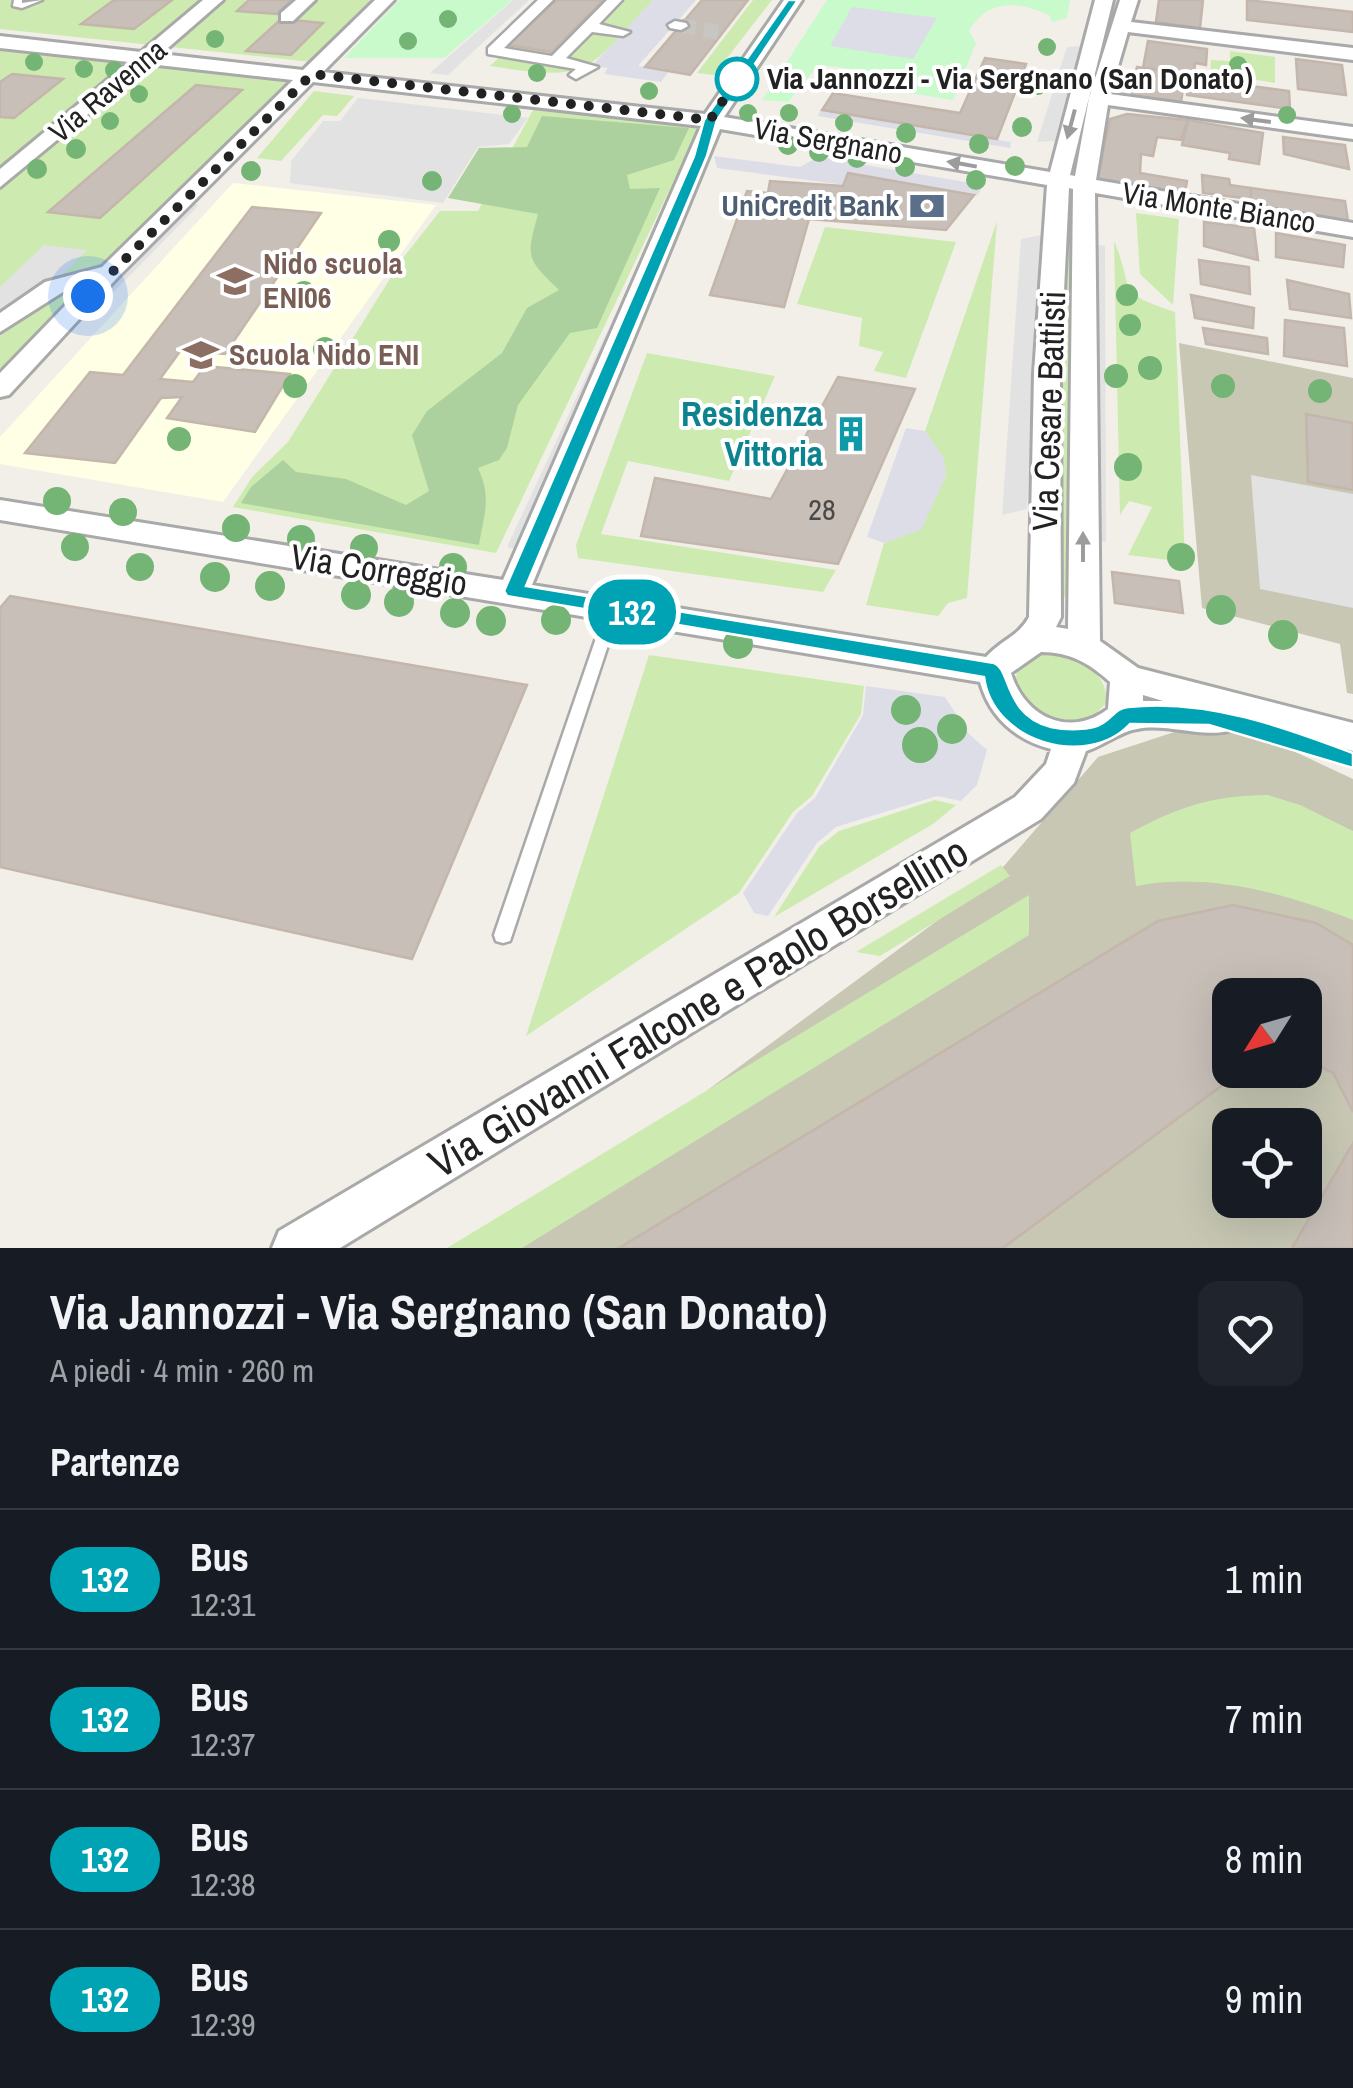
<!DOCTYPE html>
<html lang="it">
<meta charset="utf-8">
<style>
body{margin:0;font-family:"Archivo Narrow",sans-serif;background:#20242c;color:#f1f3f6;height:100vh;display:flex;flex-direction:column;font-size:38px;white-space:nowrap}
*{box-sizing:border-box;margin:0}
p{font-size:32px;color:#9ea1a6}
.icon{flex:none;width:55px;height:55px;fill:none;stroke:currentColor;stroke-width:2;stroke-linecap:round;stroke-linejoin:round}
.map{position:relative;height:1248px;overflow:hidden}
.panel{display:flex;flex-direction:column;background:#171b24;flex:1}
.panel>*{flex:none}
.badge{padding:0 20px;border-radius:32px;font-size:35px;line-height:65px}
.needle{width:65px;rotate:233deg}
.tools{position:absolute;left:1212px;top:978px;display:grid;gap:20px}
.tools a{display:grid;place-items:center;width:110px;height:110px;border-radius:20px;background:#171b24;box-shadow:0 10px 40px #0002;font-size:50px}
.you{position:absolute;width:50px;height:50px;margin:-25px;border:8px solid #fff;border-radius:50%;background:#1a73e8;box-shadow:0 0 0 15px #1a73e833}
.map>.badge{position:absolute;translate:-50% -50%;box-shadow:0 0 0 5px #fff}
h2{padding:0 50px;font-size:38px;line-height:90px}
.round{display:grid;place-items:center;flex:none;width:105px;height:105px;border-radius:20px;background:#20242c}
.overview{display:flex;align-items:center;justify-content:space-between;height:170px;padding:0 50px}
h1{font-size:48px;font-weight:700;line-height:75px}
ul{padding:0;list-style:none}
li{display:flex;align-items:center;gap:30px;height:140px;padding:0 50px;border-top:2px solid #363941}
li div{flex:1}
li b{display:block;font-size:38px}
li em{font-style:normal}
li .badge{min-width:110px;font-weight:700;text-align:center}
.map>svg:first-child{display:block}
.education{fill:#ffffe5}
.construction{fill:#c7c7b4;fill-rule:evenodd}
.grass{fill:#cdebb0}
.forest{fill:#add19e}
.park{fill:#c8facc}
.parking{fill:#e2e2e2}
.plaza{fill:#dddde8}
.building{fill:#c7bfb8;stroke:#c4b6ab;stroke-width:2.5}
.lines{fill:none;stroke-linecap:round;stroke-linejoin:round}
.pedestrian-tunnel{stroke:#c8c6c1;stroke-width:15;stroke-dasharray:15 8;stroke-linecap:butt}
.service-casing{stroke:#a9a9a9;stroke-width:5}
.pedestrian-casing{stroke:#a9a9a9;stroke-width:5}
.minor-casing{stroke:#a9a9a9;stroke-width:6}
.service{fill:#fff;fill-rule:evenodd}
.pedestrian{fill:#fff;fill-rule:evenodd}
.minor{fill:#fff;fill-rule:evenodd}
.tree{fill:#74b475}
.oneway{fill:#9c9c9c}
.line{fill:#00a3b4;stroke:#fff;stroke-width:2.5}
.walk{stroke:#222;stroke-width:10;stroke-dasharray:0 18}
.stop-dot{fill:#fff;stroke:#00a3b4;stroke-width:5}
.labels{text-anchor:middle;stroke-width:8;stroke-linejoin:round;paint-order:stroke}
.far-stop-label{font-size:30px;font-weight:bold;fill:#222;stroke:#fff;text-anchor:start}
.far-street-label{font-size:30px;fill:#222;stroke:#fff}
.far-service-label{font-size:30px;font-weight:bold;fill:#4e5e75;stroke:#fff;text-anchor:end}
.far-education-label{font-size:30px;font-weight:bold;fill:#785e54;stroke:#fff;text-anchor:start}
.number-label{font-size:30px;fill:#4b4948}
.street-label{font-size:35px;fill:#222;stroke:#fff}
.culture-label{font-size:35px;font-weight:bold;fill:#0d838f;stroke:#fff;text-anchor:end}
.near-street-label{font-size:42px;fill:#222;stroke:#fff}
</style>
<div class="map">
<svg width="1353" height="1248" viewBox="0 0 1353 1248">
<rect width="100%" height="100%" fill="#f2efe9"/>
<path class="education" d="M233,183l203,22 -213,297 -223,-38v-27z"/>
<g class="construction">
<path d="M1179,343l174,35v316l-6,-1 -7,-49 -138,-36z"/>
<path d="M1205,722l67,19 81,38v469h-881l130,-80 389,-287 107,-124zM1230,995h75v75h-75zM1230,1125h75v75h-75z"/>
</g>
<g class="grass">
<path d="M0,0h373l-61,62 -312,-33z"/>
<path d="M603,0h50c-68,73 -60,82 -163,66l21,-20 41,6z"/>
<path d="M753,0h19l-58,75 -17,-2z"/>
<path d="M0,49l294,33 -294,292z"/>
<path d="M1230,51l45,6v26l-65,-11 1,-12 19,1z"/>
<path d="M314,91l40,5 -17,20 -14,-1 -42,46 -24,-3z"/>
<path d="M533,110l167,16 -204,427 -263,-46 19,-30 36,-35 115,-184 37,-47h38z"/>
<path d="M1136,213l43,6 -6,86 -33,-31z"/>
<path d="M1068,216h8l-6,381 -13,-1z"/>
<path d="M997,221l-30,377 -19,5 -10,13 -72,-11 18,-62 21,-10 41,-57 -3,-18 -18,-27z"/>
<path d="M825,227l131,15 -50,136 -32,-7 9,-19 -24,-6 3,-28 -65,-14z"/>
<path d="M1114,241c22,51 -2,50 61,71l10,250 -57,-7 24,-48 -23,-6 -9,14z"/>
<path d="M647,353l128,23 -46,105 -101,-20 -27,73 235,36 -13,22 -245,-34 -2,-13z"/>
<path d="M1061,654c25,8 45,20 46,48l-17,18c-33,8 -55,-5 -75,-30l2,-21 17,-14z"/>
<path d="M649,655l215,31 -3,28 -49,82 -19,16 -54,81 -213,143z"/>
<path d="M1268,795l32,10 53,26v89c-68,-27 -144,-48 -217,-34l-6,-53c50,-27 81,-37 138,-38z"/>
<path d="M935,800l21,5 -23,19 -159,93 45,-70 20,-16z"/>
<path d="M1001,865l9,11 -130,80 -24,-4z"/>
<path d="M1029,895v40l-507,313h-75z"/>
</g>
<path class="forest" d="M542,116l147,12 -15,32 -47,15 3,14 30,-1 -63,140 -27,5 -52,72 -11,43 -8,12 -21,8c14,30 6,46 1,77l-238,-42 10,-16 32,-27 13,12 50,7 60,26 23,-14 -17,-56 15,-24 75,-58 25,-45 32,-18c-33,-32 -33,-32 -21,-76l-90,-16 31,-50 48,-1z"/>
<g class="park">
<path d="M399,0h113l-68,58h-100z"/>
<path d="M827,0h243l-3,18 -15,4 -3,-7c-33,-15 -62,-15 -80,16l7,12 -23,57 -94,-15 4,-15 -45,-5 -30,37 -26,-2z"/>
</g>
<g class="parking">
<path d="M513,0h16l-81,75 -18,-2z"/>
<path d="M1080,46l-25,95 -18,1 30,-95z"/>
<path d="M358,98h1l169,20 -19,26 -31,3 -35,56 -153,-20 1,-22 32,-40h17z"/>
<path d="M688,158l-164,394 -17,-5z"/>
<path d="M185,202l14,3 -106,108 -9,-4z"/>
<path d="M1042,235l-15,274 -25,6 19,-276z"/>
<path d="M1091,244l14,2 1,296 -10,-1z"/>
<path d="M44,245l43,5 -87,87v-50z"/>
<path d="M1251,475l102,19v114l-93,-19z"/>
</g>
<g class="plaza">
<path d="M653,0h43l-58,66 31,5 -8,11 -57,-8 4,-6 -16,-2z"/>
<path d="M852,7l85,11 -24,41 -83,-13z"/>
<path d="M820,111l191,31 -1,6 -192,-32z"/>
<path d="M714,156l86,11 18,-10 165,28 -5,10 -21,5 -240,-32z"/>
<path d="M906,428l19,3 19,27 2,18 -25,54 -37,13 -17,-6z"/>
<path d="M866,686l79,11 24,37 18,16 -10,35 -16,16 -24,-5 -101,31 -19,16 -49,73 -14,-3 -11,-20 54,-80 18,-15 48,-83z"/>
</g>
<g class="building">
<path d="M114,0h58l-38,29 -53,-5z"/>
<path d="M249,0h43l-15,14 -40,-3z"/>
<path d="M556,0h47l-51,52 -44,-7z"/>
<path d="M702,0h46l-58,75 -45,-8z"/>
<path d="M1159,0h44l-3,28 -44,-6z"/>
<path d="M1247,0l106,12v20l-106,-12z"/>
<path d="M281,19l42,4 -32,32 -45,-4z"/>
<path d="M1148,41l59,8 -1,16 -11,-2 -1,11 -51,-6z"/>
<path d="M985,58l41,6 -29,75 -175,-29 11,-17 127,20z"/>
<path d="M1296,59l46,6 4,30 -48,-6z"/>
<path d="M1137,67l48,6 -4,30 -50,-7z"/>
<path d="M12,74l51,5 -49,39 -14,-1v-35z"/>
<path d="M1198,79l91,12 1,18 -103,-14 1,-9 9,1z"/>
<path d="M196,85l46,5 -142,128 -52,-6z"/>
<path d="M1127,114l61,6 -7,20 -24,-3 -4,19 -12,-2 -1,19 47,8 -3,17 -87,-16 13,-63z"/>
<path d="M1188,120l75,13 -4,31 -30,-5 1,-6 -48,-8z"/>
<path d="M1283,137l62,8 4,24 -65,-15z"/>
<path d="M848,173l126,22 -28,35 -137,-11 -25,88 -74,-12 37,-104 21,2 2,-12 73,5z"/>
<path d="M1202,175l27,4 1,6 21,3v11l-48,-6z"/>
<path d="M1251,188l94,13 3,20 -97,-14z"/>
<path d="M252,207l69,6 -96,141 -44,-4 -21,29 33,3 12,-16 85,8 -35,58 -88,-14 15,-21 -21,1 -46,65 -90,-10 65,-81 33,3z"/>
<path d="M1204,222l50,6 4,32 -54,-14z"/>
<path d="M1276,233l69,12 -2,22 -67,-10z"/>
<path d="M1199,260l50,7 1,27 -49,-10z"/>
<path d="M1287,280l62,14 2,24 -61,-9z"/>
<path d="M1191,295l63,13 -1,20 -58,-10z"/>
<path d="M1285,320l59,8 3,38 -63,-10z"/>
<path d="M1203,328l64,10 1,16 -62,-10z"/>
<path d="M838,377l77,12 -77,175 -197,-28 14,-58 116,21z"/>
<path d="M1306,414l47,9v67l-45,-8z"/>
<path d="M1112,572l67,9 4,32 -68,-10z"/>
<path d="M10,596l517,89 -115,274 -412,-92v-259z"/>
<path d="M1233,905l83,18 37,22v167l-20,-39 -28,-14v-64h-75v75h13l-240,178h-384l539,-327z"/>
<path d="M1353,1143v105h-61z"/>
</g>
<g class="lines">
<path class="pedestrian-tunnel" d="M681,26l43,7"/>
<defs>
<g id="service">
<path d="M14,0h8v3l20,-3 -20,8 -9,-2z"/>
<path d="M613,604l7,5 -108,326 -2,6 -7,2 -7,-2 -2,-6 112,-326z"/>
</g>
<g id="pedestrian">
<path d="M538,0h15l-49,48 48,8 55,-56h15l-23,24 31,8 -7,4 -31,-4 -26,26 32,9 -22,12 -7,-4 7,-6 -88,-15v-6z"/>
<path d="M675,21l11,2 2,3 -7,4 -11,-2 -2,-3z"/>
</g>
<g id="minor">
<path d="M203,0h20l-62,54 142,16 72,-70h19l-71,72 382,42 79,-114h18l-78,117 326,55 45,-172h18l-43,175 5,1 14,-78 31,-98h18l-7,22 222,26v12l-225,-28 -18,62 243,33v12l-245,-34 -12,75 257,43v14l-258,-44 5,448 38,27 215,55v28l-116,-31 -5,10c-29,9 -64,-7 -95,-1 -16,2 -34,17 -51,22l-12,32 -33,36 -701,429h-68l7,-17 736,-434 31,-33 5,-15c-35,-9 -61,-31 -71,-67l-980,-162v-20l503,80 198,-454 -388,-44 -195,195 -109,118 -9,2v-24l83,-86 -20,5 -63,40v-19l45,-31 57,-15 191,-187 -144,-16 -149,123v-18l129,-107 -129,-14v-12l141,16zM720,129l327,56 -13,189 -5,243c-10,19 -28,23 -43,40l-454,-72zM1069,188l4,1 -5,440 -12,-2 5,-10 -1,-243zM1041,652c29,0 48,11 69,30l-2,27c-38,29 -83,9 -97,-36zM1143,695l20,6h-20z"/>
<path d="M296,0h19l-22,21h-12v-8z"/>
</g>
</defs>
<use href="#service" class="service-casing"/>
<use href="#pedestrian" class="pedestrian-casing"/>
<use href="#minor" class="minor-casing"/>
<use href="#service" class="service"/>
<use href="#pedestrian" class="pedestrian"/>
<use href="#minor" class="minor"/>
</g>
<g class="tree">
<circle cx="448" cy="19" r="9"/>
<circle cx="215" cy="39" r="9"/>
<circle cx="408" cy="41" r="9"/>
<circle cx="1047" cy="47" r="9"/>
<circle cx="34" cy="62" r="9"/>
<circle cx="1238" cy="65" r="9"/>
<circle cx="84" cy="69" r="9"/>
<circle cx="114" cy="70" r="9"/>
<circle cx="537" cy="73" r="9"/>
<circle cx="1038" cy="86" r="9"/>
<circle cx="649" cy="91" r="9"/>
<circle cx="139" cy="94" r="9"/>
<circle cx="748" cy="113" r="9"/>
<circle cx="789" cy="113" r="9"/>
<circle cx="512" cy="114" r="9"/>
<circle cx="1287" cy="115" r="9"/>
<circle cx="110" cy="121" r="9"/>
<circle cx="844" cy="123" r="9"/>
<circle cx="1022" cy="127" r="10"/>
<circle cx="906" cy="133" r="10"/>
<circle cx="979" cy="144" r="10"/>
<circle cx="788" cy="145" r="10"/>
<circle cx="76" cy="149" r="10"/>
<circle cx="819" cy="152" r="10"/>
<circle cx="857" cy="158" r="10"/>
<circle cx="1015" cy="166" r="10"/>
<circle cx="905" cy="167" r="10"/>
<circle cx="37" cy="169" r="10"/>
<circle cx="251" cy="171" r="10"/>
<circle cx="976" cy="180" r="10"/>
<circle cx="432" cy="181" r="10"/>
<circle cx="389" cy="241" r="11"/>
<circle cx="304" cy="292" r="11"/>
<circle cx="1127" cy="295" r="11"/>
<circle cx="1130" cy="325" r="11"/>
<circle cx="325" cy="349" r="12"/>
<circle cx="1150" cy="368" r="12"/>
<circle cx="1116" cy="376" r="12"/>
<circle cx="295" cy="386" r="12"/>
<circle cx="1223" cy="386" r="12"/>
<circle cx="1320" cy="391" r="12"/>
<circle cx="179" cy="439" r="12"/>
<circle cx="1128" cy="467" r="14"/>
<circle cx="57" cy="501" r="14"/>
<circle cx="123" cy="512" r="14"/>
<circle cx="236" cy="528" r="14"/>
<circle cx="301" cy="539" r="14"/>
<circle cx="75" cy="547" r="14"/>
<circle cx="364" cy="548" r="14"/>
<circle cx="1181" cy="557" r="14"/>
<circle cx="140" cy="567" r="14"/>
<circle cx="453" cy="567" r="14"/>
<circle cx="215" cy="577" r="15"/>
<circle cx="270" cy="586" r="15"/>
<circle cx="356" cy="595" r="15"/>
<circle cx="399" cy="602" r="15"/>
<circle cx="1221" cy="610" r="15"/>
<circle cx="455" cy="613" r="15"/>
<circle cx="556" cy="620" r="15"/>
<circle cx="491" cy="621" r="15"/>
<circle cx="644" cy="633" r="15"/>
<circle cx="1283" cy="635" r="15"/>
<circle cx="738" cy="644" r="15"/>
<circle cx="906" cy="710" r="15"/>
<circle cx="952" cy="729" r="15"/>
<circle cx="920" cy="745" r="18"/>
</g>
<defs><path id="oneway-solid" d="M-6-.8H1V-3.2L6.5 0L1 3.2V.8H-6Z" transform="scale(2.5)"/></defs>
<g class="oneway">
<use href="#oneway-solid" transform="translate(1256 120) rotate(-172)"/>
<use href="#oneway-solid" transform="translate(1071 124) rotate(105)"/>
<use href="#oneway-solid" transform="translate(962 164) rotate(-170)"/>
<use href="#oneway-solid" transform="translate(1083 547) rotate(-90)"/>
</g>
<path class="line" d="M788,0h10l-81,120 -10,36 -181,430 468,77c17,6 10,52 57,64 14,3 40,4 52,-4 10,-6 13,-15 25,-16 79,-9 159,21 225,46v15l-144,-43 -79,-1c-43,46 -138,18 -146,-47l-477,-81 -3,-5 190,-435 10,-36z"/>
<g class="lines">
<path class="walk" d="M88,296l224,-222 398,46 30,-45 -3,4"/>
</g>
<defs>
<symbol id="bank-bare" viewBox="-9 -9 18 18"><path d="M-6-4H6V4H-6ZM0-2.3a2.3 2.3 0 1 0 0 4.6a2.3 2.3 0 1 0 0-4.6Z" fill="#5c6f8a" stroke="#fff" stroke-width="2.5" paint-order="stroke"/></symbol>
<symbol id="school-bare" viewBox="-9 -9 18 18"><path d="M0-5L7-2L0 1L-7-2ZM-4 1L0 2.5L4 1V4Q0 6-4 4Z" fill="#8d6e63" stroke="#fff" stroke-width="2.5" paint-order="stroke"/></symbol>
<symbol id="building-bare" viewBox="-9 -9 18 18"><path d="M-4-6H4V6H1V3H-1V6H-4ZM-2.5-4.3h1.7v1.8h-1.7ZM.8-4.3h1.7v1.8H.8ZM-2.5-1h1.7V.8h-1.7ZM.8-1h1.7V.8H.8Z" fill="#0f9aa8" stroke="#fff" stroke-width="2.5" paint-order="stroke"/></symbol>
</defs>
<g fill-rule="evenodd">
<use href="#bank-bare" x="902" y="181" width="50" height="50"/>
<use href="#school-bare" x="210" y="256" width="50" height="50"/>
<use href="#school-bare" x="176" y="330" width="50" height="50"/>
<use href="#building-bare" x="826" y="409" width="50" height="50"/>
</g>
<circle class="stop-dot" cx="737" cy="79" r="20"/>
<g class="labels">
<g class="far-stop-label">
<text x="767" y="89">Via Jannozzi - Via Sergnano (San Donato)</text>
</g>
<g class="far-street-label">
<text transform="translate(108 91) rotate(-40)" y="10">Via Ravenna</text>
<text transform="translate(828 141) rotate(10)" y="10">Via Sergnano</text>
<text transform="translate(1219 208) rotate(9)" y="10">Via Monte Bianco</text>
</g>
<g class="far-service-label">
<text x="899" y="216">UniCredit Bank</text>
</g>
<g class="far-education-label">
<text x="263" y="274">Nido scuola<tspan x="263" dy="34">ENI06</tspan></text>
<text x="229" y="365">Scuola Nido ENI</text>
</g>
<g class="number-label">
<text x="822" y="520">28</text>
</g>
<g class="street-label">
<text transform="translate(1049 411) rotate(-88)" y="12">Via Cesare Battisti</text>
<text transform="translate(379 570) rotate(9)" y="12">Via Correggio</text>
</g>
<g class="culture-label">
<text x="823" y="426">Residenza<tspan x="823" dy="40">Vittoria</tspan></text>
</g>
<g class="near-street-label">
<text transform="translate(698 1007) rotate(-31)" y="15">Via Giovanni Falcone e Paolo Borsellino</text>
</g>
</g>
</svg>
<div class="tools">
<a><svg class="needle" viewBox="-14 -14 28 28"><path d="M0-13l5 13h-10z" fill="#e53935"/><path d="M0 13l5-13h-10z" fill="#9ea1a6"/></svg></a>
<a><svg class="icon" aria-label="locate" viewBox="0 0 24 24"><circle cx="12" cy="12" r="6"/><path d="M12 2v4M12 18v4M2 12h4M18 12h4"/></svg></a>
</div>
<div class="you" style="left:88px;top:296px"></div>
<b class="badge" style="left:632px;top:612px;background:#00a3b4;color:#fff">132</b>
</div>
<section class="panel">
<div class="overview"><div><h1>Via Jannozzi - Via Sergnano (San Donato)</h1><p>A piedi · 4 min · 260 m</p></div><a class="round"><svg class="icon" aria-label="heart" viewBox="0 0 24 24"><path d="M12 20l-8-8c-3-5 5-10 8-4 3-6 11-1 8 4z"/></svg></a></div>
<h2>Partenze</h2>
<ul>
<li><span class="badge" style="background:#00a3b4;color:#fff">132</span><div><b>Bus</b><p>12:31</p></div><em>1 min</em></li>
<li><span class="badge" style="background:#00a3b4;color:#fff">132</span><div><b>Bus</b><p>12:37</p></div><em>7 min</em></li>
<li><span class="badge" style="background:#00a3b4;color:#fff">132</span><div><b>Bus</b><p>12:38</p></div><em>8 min</em></li>
<li><span class="badge" style="background:#00a3b4;color:#fff">132</span><div><b>Bus</b><p>12:39</p></div><em>9 min</em></li>
</ul>
</section>
